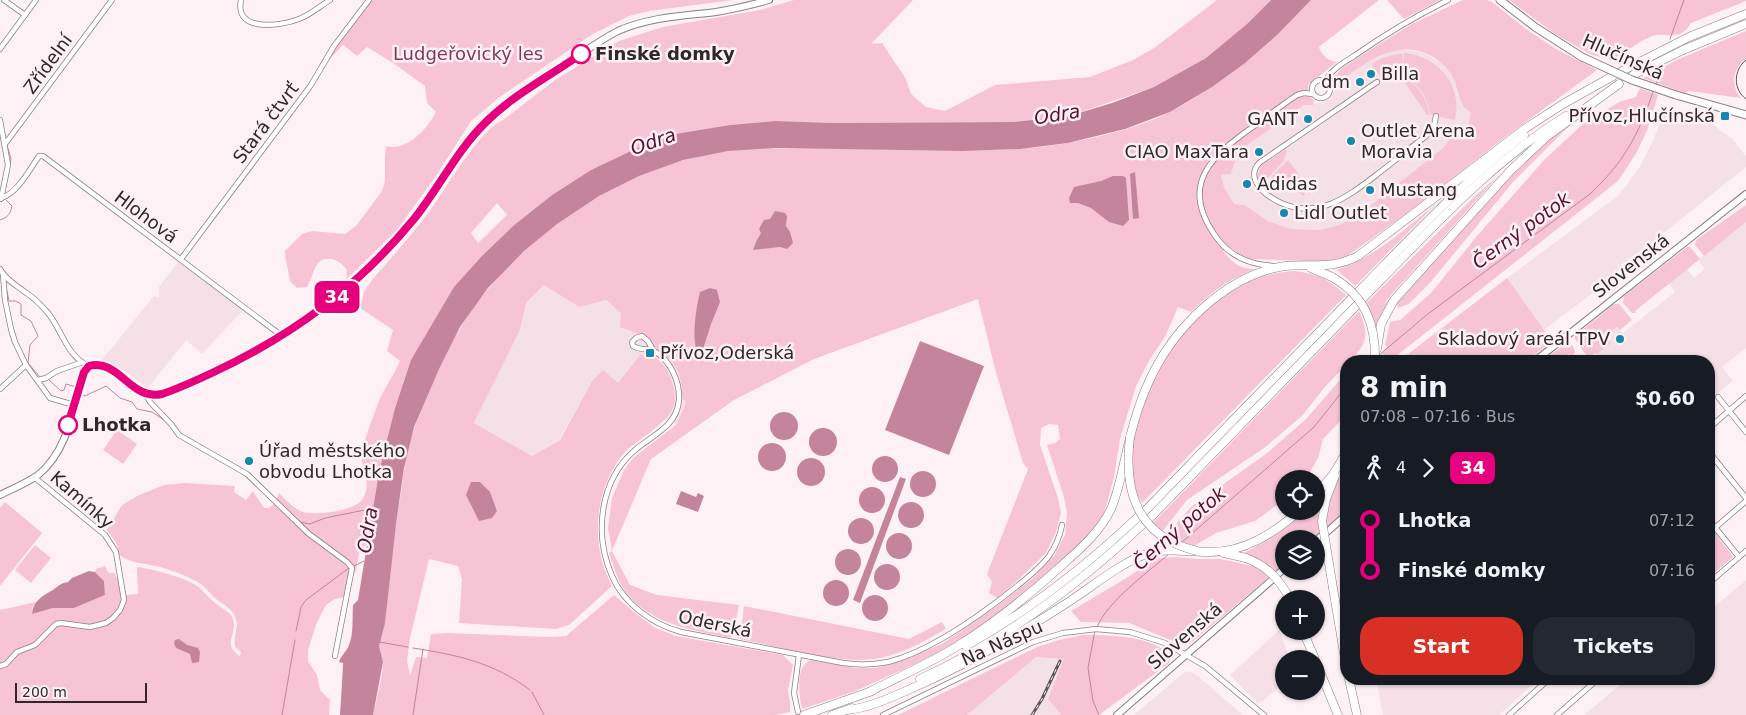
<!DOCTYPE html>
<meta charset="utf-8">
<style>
body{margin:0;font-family:"DejaVu Sans",sans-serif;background:#242831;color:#f1f3f6;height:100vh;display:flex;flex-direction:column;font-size:19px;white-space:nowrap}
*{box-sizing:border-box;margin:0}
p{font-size:16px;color:#9ea1a6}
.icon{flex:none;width:28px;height:28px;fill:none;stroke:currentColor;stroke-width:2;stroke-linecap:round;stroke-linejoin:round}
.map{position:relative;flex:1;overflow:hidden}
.details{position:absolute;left:1340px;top:355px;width:375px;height:330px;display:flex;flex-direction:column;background:#171b24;border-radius:20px;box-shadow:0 1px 4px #0004}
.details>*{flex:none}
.badge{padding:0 10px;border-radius:8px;font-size:18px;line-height:32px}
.fabs{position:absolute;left:1275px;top:470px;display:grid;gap:10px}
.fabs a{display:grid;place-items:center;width:50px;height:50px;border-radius:50%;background:#171b24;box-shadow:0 1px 4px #0004;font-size:25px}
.scale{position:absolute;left:15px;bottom:12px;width:132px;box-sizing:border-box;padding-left:5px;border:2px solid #2e282a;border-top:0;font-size:14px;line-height:18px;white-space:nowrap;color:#2e282a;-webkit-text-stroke:4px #fef1f5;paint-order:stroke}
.map>.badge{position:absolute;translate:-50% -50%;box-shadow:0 0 0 2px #fff}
.legs{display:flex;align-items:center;gap:8px;height:55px;padding:0 20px;font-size:16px}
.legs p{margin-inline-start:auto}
.headline{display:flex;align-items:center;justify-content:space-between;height:85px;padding:0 20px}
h1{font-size:28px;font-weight:800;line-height:38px}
.action{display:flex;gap:10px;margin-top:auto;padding:10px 20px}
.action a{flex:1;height:58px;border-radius:20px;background:#d93025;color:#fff;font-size:20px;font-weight:800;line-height:58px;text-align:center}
.action a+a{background:#242831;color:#f1f3f6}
ul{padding:0 20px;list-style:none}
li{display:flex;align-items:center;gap:18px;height:50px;font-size:19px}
li i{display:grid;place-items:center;width:8px;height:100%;margin:0 6px;background:currentColor}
li i::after{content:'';width:12px;height:12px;margin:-6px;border:4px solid;border-radius:50%;background:#171b24}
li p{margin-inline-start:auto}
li:first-child i{background:linear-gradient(#0000 50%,currentColor 0)}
li:last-child i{background:linear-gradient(currentColor 50%,#0000 0)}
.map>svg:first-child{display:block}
.built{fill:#f4e0e6}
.green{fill:#f6c4d5;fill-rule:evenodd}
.water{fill:#c4859c}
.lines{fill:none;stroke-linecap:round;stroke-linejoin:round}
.stream{stroke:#c4859c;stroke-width:1}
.street-casing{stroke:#8c7d82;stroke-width:6}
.secondary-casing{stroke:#8c7d82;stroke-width:8}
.primary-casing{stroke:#8c7d82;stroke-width:9}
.highway-casing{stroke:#8c7d82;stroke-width:9}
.street{stroke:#fff;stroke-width:4.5}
.secondary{stroke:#fff;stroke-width:6}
.primary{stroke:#fff;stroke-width:7}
.highway{stroke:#fff;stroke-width:8}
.tram{stroke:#5c5457;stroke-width:1}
.rail-casing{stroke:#5c5457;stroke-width:3}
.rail{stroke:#fef1f5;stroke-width:1;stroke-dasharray:4;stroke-linecap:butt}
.primary-bridge-casing{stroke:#8c7d82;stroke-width:9;stroke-linecap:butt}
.highway-bridge-casing{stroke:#8c7d82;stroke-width:9;stroke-linecap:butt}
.primary-bridge{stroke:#fff;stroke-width:7}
.highway-bridge{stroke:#fff;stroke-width:8}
.line-1-casing{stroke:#fff;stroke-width:11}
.line-1{stroke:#e6007e;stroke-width:8}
.stop-1-dot{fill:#fff;stroke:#e6007e;stroke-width:2.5}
.poi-dot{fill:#1188ac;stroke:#fef1f5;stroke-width:2}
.labels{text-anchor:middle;stroke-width:5;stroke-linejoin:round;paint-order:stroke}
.park-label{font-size:18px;fill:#843758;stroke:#fef1f5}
.stop-label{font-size:18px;font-weight:bold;fill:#2e282a;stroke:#fef1f5;text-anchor:start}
.street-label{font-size:18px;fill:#2e282a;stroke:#fef1f5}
.poi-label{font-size:18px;fill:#2e282a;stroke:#fef1f5;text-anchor:start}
.water-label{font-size:19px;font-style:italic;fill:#590d32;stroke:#fef1f5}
</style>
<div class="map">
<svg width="1746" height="715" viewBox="0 0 1746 715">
<rect width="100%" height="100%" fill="#fef1f5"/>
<g class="built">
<path d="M1401,49l14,2 12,3 15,10 7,7 9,17 3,16 10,9 -4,18 -10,-2 -14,19 -87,69 -17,8 -19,5 -29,-1 -23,-8 -23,-16 -11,-1 -10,-17 -3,-12h6l4,-2 5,-15 7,-10 61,-43 21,-3 6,-5 4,-10 5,-2 3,-7 31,-21 15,-6z"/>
<path d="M1665,110l42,10 25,19 14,17v11l-102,82 -24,16 3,5 -79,60 -37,-52 112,-83 20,-27 13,-25z"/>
<path d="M1746,222v126l-24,19 11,14 -19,15 -5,-6v-29h-121l23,-18 -5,-7 11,-9 6,6 52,-41 -7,-9 19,-14 7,9 11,-9 -7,-9z"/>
<path d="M178,262l65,48 -41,44 -16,-14 -38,48 -32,-23 -15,-4 53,-65 5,1v-10z"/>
<path d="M544,285l35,22 26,-7 17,13 -1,14 29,12 5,8 18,16 6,11 3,13v9l4,7 -9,22 -14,-6 10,-12 -10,-43 -10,-8 -13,-1 -22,28 -15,-13 -11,11 -33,59 -27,16 -58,-33 46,-93 6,-27z"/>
<path d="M1746,580v135h-162l43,-36h82v-68z"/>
<path d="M1279,630l11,29h-6v25l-26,20 -28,-29z"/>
<path d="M1036,657l29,2 -17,40 13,16h-94z"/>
<path d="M1186,671l8,2 49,42h-109z"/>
<path d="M1376,679h163l-40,36h-116z"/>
</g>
<g class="green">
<path d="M371,0h362l-84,11 -20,5 -36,18 -92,62 -30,25 -35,55 -40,55 -44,43 -6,5 1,-9c-4,-5 -9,-10 -16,-11 -18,-2 -17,18 -24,28l-10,1 -7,-7 -5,-26v-4l17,-17 10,-3 33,3 11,-8 26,-35 3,-10v-23l1,-12c21,6 42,-18 50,-34l-9,-9 -2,-17 -32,-23 -26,-16 -10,9 -14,-11 -15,16 15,-25z"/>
<path d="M794,0h119l-42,44 11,-1 24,36 5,15 15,13 19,4 50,-26 95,-8 43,-17 21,-12 63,-48h54l-24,24 -41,34 -52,29 -85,29 -55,6 -182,1 -56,-2 -46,4 -55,9 -42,16 -42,20 -39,25 -39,31 -30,29 -72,105 -16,48 -16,64 -12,73 -7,3 -4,22 -8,15 -3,12 -10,2 -9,6 -9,17 -9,28v11l9,14 3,15 10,10 -1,15h-329v-105l36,-8 -4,5v7l21,-6h21l31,-13 -1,-14 -9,-9 1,-3 9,-3 4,7h6l1,4 3,3 5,15 14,-1 -1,-27c16,2 51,11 63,21 5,5 9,10 14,14 5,5 15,9 18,15 8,14 -12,28 8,39l1,-4 -6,-5c-2,-10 5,-21 0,-30 -3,-9 -13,-13 -19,-18 -5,-4 -9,-10 -14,-14 -11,-8 -29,-14 -42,-18 -15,-4 -28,-3 -41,-12l-2,-11 -10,-14 15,-25 15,-9 27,-11 21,-2 50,3 -1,6 12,8 7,-9 11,17h5l6,-5 4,-10c7,7 15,16 24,19 12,4 51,-1 59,-12 12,-17 -3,-31 0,-48 2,-12 12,-38 17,-51 6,-14 15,-26 21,-40l-13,-10 6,-21 -33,-22 4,-16 8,-12c19,-22 39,-44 57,-68 16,-22 50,-82 74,-92l52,-40 64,-39 44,-14 97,-17zM497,203l10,12 -29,28 -7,-10z"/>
<path d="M1311,0h68l-60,47c2,8 10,14 18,15l-29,23 1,11 5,4 -1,5h-9l-61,43 -7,10 -5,16 -10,1 3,12 10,17 11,1 23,16 23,8 29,1 19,-5 17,-8 87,-69 14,-19 10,1 4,-17c-4,-3 -9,-7 -10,-11 -4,-12 -5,-22 -13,-32 -25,-29 -58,-24 -86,-4 -10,6 -17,10 -23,20l-4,1 -2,-2v-7l8,-9 30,-20 41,-25 51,-24h24l5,2 34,27 30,20 41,21 -89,65 -95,74 -67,48 -16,5 -77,-3 -15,-5 -6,-6 -9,3c10,12 16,18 32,18 -28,12 -42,21 -64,43l-13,-5 -13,30 -15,22 -14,27 -16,53 -6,38 -7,26 -3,11 -12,18 -56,53 -36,28 -55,36 -41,20 -51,23 -51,17c-3,-14 -7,-44 9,-49l43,8h22l25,-7 41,-17 55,-38 36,-28 21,-22 11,-21 2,-22 -3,-16 -17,-52 8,-2 5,-4 -2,-14 -9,-1 -8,4 -1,17 18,53 3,15 -5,19 -10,21 -28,27 -21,18 -8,-5 3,-11 -5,-8 41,-105 -5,-6 -28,-94 -17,-70 -164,60 -80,41 -83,59 -39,92 18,34 27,10 82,10 -6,29 -3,4c-37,-8 -76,-13 -102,-43 -10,-12 -14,-28 -19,-42l3,-2 -4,-23 4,-30 12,-28 9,-12 44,-34 9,-21 -5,-7 1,-9 -3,-13 -6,-11 -18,-16 -5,-8 -30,-12 1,-14 -15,-13 -27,7 -35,-22 -18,18 -6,27 -46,93 58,33 28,-16 32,-59 11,-11 15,13 22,-28c3,0 8,0 11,1 17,4 28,37 22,52 -9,18 -35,31 -48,44 -25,28 -33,73 -23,109 2,8 6,17 10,25l-43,39 -13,4 -97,-6 3,-44 -4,-13 -29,-7 -19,79 -3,23 3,15 6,-19 11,1 4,-24 17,-1 100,4 18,-1 48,-41 20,17 21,16 21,8 107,19 10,10 -5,25 2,13v9l-15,3h-402c3,-13 11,-43 10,-54 -1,-4 -4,-8 -4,-13 -1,-11 6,-22 7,-33 3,-41 8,-82 15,-122 3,-23 6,-46 14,-67 16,-46 42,-101 74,-138 59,-71 146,-124 238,-137 15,-2 32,-2 48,-2 70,-3 141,3 212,1 27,-1 54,-2 81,-7 32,-6 76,-17 104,-32 54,-29 97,-68 139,-111z"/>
<path d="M1387,0h53l-36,19z"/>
<path d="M1509,0h237v1l-55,22c-12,21 -26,7 -41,14 -13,5 -25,16 -36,23l-22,-5 -37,-21z"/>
<path d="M1746,31v28c-13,8 -16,27 -5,39l-52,-7 -4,2 -42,-15 36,-19z"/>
<path d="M1404,53c34,3 59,32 51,67l-24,-5c-6,-21 -8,-27 -28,-38z"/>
<path d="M1397,54h6l-1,22h-22l-9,-12 11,-6z"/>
<path d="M1391,77c24,0 34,17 39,38h-3l-23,-34 -14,-1 -10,2 -1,-2z"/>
<path d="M1640,88l18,7 -10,33 -11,24 -19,29 -228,180h-9l2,-10 4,-4 -2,-2 5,-23 10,-2 31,-27 46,-57 68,-77 38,-35 36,-22 17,-5z"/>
<path d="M1575,120l-62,62 -84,102 -20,20 -11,4 -1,-6 102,-115 48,-47z"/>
<path d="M1285,149l2,1 -3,11 -23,24 -4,-9 4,-10z"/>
<path d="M1288,160l10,13 2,12 5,7 -1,4c-10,-7 -23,-10 -33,-19z"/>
<path d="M1500,174l-109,121 -7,9 7,-6 -9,14 -6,16 -11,-24 109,-107z"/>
<path d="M1438,202l-83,84 -18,-16c40,-14 69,-42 101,-68z"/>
<path d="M1746,205v17l-42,34 -9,-11 1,-5z"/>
<path d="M1687,247h3l10,12 -65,52 1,2h-4l-9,-10 1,-7z"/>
<path d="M1295,271c23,3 33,8 51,24l-204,208c-3,-5 -7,-11 -8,-17 -17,-74 45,-169 110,-202 16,-8 33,-12 51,-13z"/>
<path d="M1507,278l45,63 -25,20h-128z"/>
<path d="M1614,304h5l13,16 -12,10 -3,-3 -11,9 5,7 -14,11 -2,-1 -7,5 -13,-19v-3z"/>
<path d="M1359,311c10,23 9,32 -9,50h-4v4l-22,23 -21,27 -39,33 -77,52 -25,32 -9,-9z"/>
<path d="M1567,343c5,1 7,4 8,9l-3,4 -3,-2 -9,7h-18z"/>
<path d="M1346,373v42l-23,24 -5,19 -12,21h-22v21l-29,21 -39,12 -22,13 -29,-10 26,-29 75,-53 40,-35z"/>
<path d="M117,430l20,14 -14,20 -20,-14z"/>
<path d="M1346,467v43l-33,29h-29v25l-94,80 -12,-1 -49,-20 -48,-1 -10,-11 54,-32 29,-20 20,-2 25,2h21l37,8 4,-5 -17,-9 26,-14 36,-28h10l1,-10 1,15 9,-6 2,-14z"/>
<path d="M5,502l37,31 -42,53v-78z"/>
<path d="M1715,533l18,24 -24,20v-38z"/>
<path d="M35,545l16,13 -20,25 -16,-13z"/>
<path d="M744,606l165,33 33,-17 4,7c-19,11 -44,25 -66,29 -39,8 -100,-11 -140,-19z"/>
<path d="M1082,635c24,0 74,0 88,22l-1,6 -70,52h-38l-13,-16 16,-40 -28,-2 -69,58h-69l139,-68 22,-7z"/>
</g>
<g class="water">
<path d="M1271,0h40l-33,34 -33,29 -33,24 -42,25 -45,17 -57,14 -48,6 -58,2 -184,-3 -50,3 -45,9 -44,16 -40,20 -42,28 -33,27 -36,37 -28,39 -21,42 -25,58 -10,41 -8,56 -11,99 -6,23 4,16 -10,53h-33l3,-49v-3l-4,-1c2,-7 8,-11 10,-17 5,-12 3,-28 4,-40l5,-5 21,-128 16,-64 16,-48 43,-73 29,-32 30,-29 39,-31 39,-25 42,-20 42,-16 55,-9 46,-4 56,2 182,-1 55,-6 43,-13 42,-16 52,-29 41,-34z"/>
<path d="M1135,172l4,46 -6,1 -3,-45z"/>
<path d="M1113,176h10l3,2 3,42 -6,6 -14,-4 -18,-14 -13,-5h-8l-1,-5 5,-11 27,-6z"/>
<path d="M775,211l10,2 2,3 -1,10 4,6 3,11 -6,6 -7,-2 -27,3 3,-8 5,-9 -2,-4 5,-9 6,-1z"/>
<path d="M710,288l7,2 3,12 -9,22 -9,28 -4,2c-7,-16 -2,-45 2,-62z"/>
<path d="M920,341l64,25 -35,89 -64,-25z"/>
<circle cx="784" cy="426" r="14"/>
<circle cx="823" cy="442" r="14"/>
<circle cx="772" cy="457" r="14"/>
<circle cx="885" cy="469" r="13"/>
<circle cx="811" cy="472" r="14"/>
<circle cx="923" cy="484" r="13"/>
<path d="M900,477l6,2 -46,124 -7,-3z"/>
<path d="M471,482h9l10,10 7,19 -5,7 -13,3 -13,-26z"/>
<circle cx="872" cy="500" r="13"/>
<path d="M681,491l15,6 2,-4 6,3 -6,16 -22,-8z"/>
<circle cx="911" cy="515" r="13"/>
<circle cx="861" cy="531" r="13"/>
<circle cx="899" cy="546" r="13"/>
<circle cx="848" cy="562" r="13"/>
<circle cx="887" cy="577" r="13"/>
<path d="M89,571l6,1 9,9 1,14 -31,13h-21l-21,6c1,-13 10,-18 21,-24 5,-4 8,-7 15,-8l4,-4z"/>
<circle cx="836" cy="593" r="13"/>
<circle cx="875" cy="608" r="13"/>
<path d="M179,639l8,6 11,3 2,4 -1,10 -7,1 -2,-9 -14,-6 -2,-5 1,-3z"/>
</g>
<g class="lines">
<g class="stream">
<path d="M1670,39l14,-39"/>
<path d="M1656,84l6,-18"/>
<path d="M4,196l7,-37 -4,-14"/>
<path d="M0,220c8,-3 10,-5 12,-14l-6,-6"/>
<path d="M7,291l2,10h7l5,3v11l10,6 7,15 -8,9 -2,18 11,13"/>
<path d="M1378,356l51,-43 161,-119c34,-32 48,-58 63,-102"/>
<path d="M49,380l12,11 3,-1 2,-6 10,3"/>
<path d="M81,394l4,2 21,-10 14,12 12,4 5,7 15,3 12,8"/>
<path d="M176,427l4,6 14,8"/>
<path d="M259,482l18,18"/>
<path d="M296,519l4,3 10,2 15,-6 40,-8 8,-4"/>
<path d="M1181,543l133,-116 32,-40"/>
<path d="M354,566l10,-5"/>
<path d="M1097,627c11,-26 50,-54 72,-73"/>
<path d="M1095,630l-7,38 5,33 6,14"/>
<path d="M296,631l5,-24 5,-7 43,-32"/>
<path d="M379,642l29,5"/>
<path d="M413,648c44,7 80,14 117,42"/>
<path d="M532,692l12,23"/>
<path d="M282,715l13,-75"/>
<path d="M413,715l10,-66"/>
</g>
<defs>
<g id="street">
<path d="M4,0l21,15"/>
<path d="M241,0c-7,33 40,26 58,19 11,-4 21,-13 31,-19"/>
<path d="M0,49l36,-49"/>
<circle cx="1321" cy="89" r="9"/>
<path d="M1325,81c7,-12 18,-18 29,-25 30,-21 62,-40 94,-56"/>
<path d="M1377,82l-118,81c-8,9 -5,19 3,27 5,6 11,9 19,13 37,16 65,-5 94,-27 17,-13 34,-27 51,-40l8,-10 2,-10"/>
<path d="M0,120l8,45 -7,34"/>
<path d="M5,144l107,-144"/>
<path d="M1,198c16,-4 29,-29 38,-42h4l239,180"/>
<path d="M181,259l130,-174 23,-39 35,-46"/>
<path d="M1275,266c-25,-1 -47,-10 -61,-32 -35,-51 -1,-79 40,-108 14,-10 28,-21 43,-31l7,-2 9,1"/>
<path d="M0,269c6,11 16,16 25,23 8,5 16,13 23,21 14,17 19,44 41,53"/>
<path d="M3,274l2,26 6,29 4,13 11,23 24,33 24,7"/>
<path d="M653,350l-5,-9 -6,-5 -6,2 -4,4 1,4c8,5 16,2 21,5 17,9 26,32 25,49 -2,26 -26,35 -44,50 -36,31 -41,85 -23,126 12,28 40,48 69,56l162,31c15,2 30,2 45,-1 43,-11 93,-47 128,-75 11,-9 24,-19 33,-31 7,-10 11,-20 13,-31"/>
<path d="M38,380l8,-2 11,-7 23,-8"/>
<path d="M0,389l26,-24"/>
<path d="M146,395l4,7 21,22 8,11 68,39 62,60 38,28 5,6 -17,88"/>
<path d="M1718,397l28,35"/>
<path d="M1709,428l37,-32"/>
<path d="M1709,452l37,46"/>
<path d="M1709,520l30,37"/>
<path d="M1709,533l37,-32"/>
<path d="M1709,583l37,-32"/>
<path d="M0,666l6,-2 11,-12 18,-7 21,-21 5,-1 29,4 16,-4 7,-5 7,-8 4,-10 -8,-48 -11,-17 -71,-58"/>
<path d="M798,712l-4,-19 5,-38"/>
<path d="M883,715l150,-73 30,-9 33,-4 34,3 35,11 40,23 59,49"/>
<path d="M1509,715l40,-36"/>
<path d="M1557,715l41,-36"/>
</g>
<g id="secondary">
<path d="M1535,361l211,-167"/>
<path d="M0,495c12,-6 27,-12 38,-20 30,-24 35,-66 45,-101l5,-7c26,-10 39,25 62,28 22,4 109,-45 132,-59 54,-31 107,-82 143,-132 17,-23 31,-50 50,-72 23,-25 52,-42 80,-60 21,-14 41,-30 63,-41 31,-14 65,-15 98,-19 18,-3 35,-7 53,-12"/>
<path d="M1327,532l19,-17"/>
<path d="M1316,541l4,-4"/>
<path d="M1278,574l6,-5"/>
<path d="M1117,715l156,-136"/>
</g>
<g id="primary">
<path d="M1500,0l35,27 47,30"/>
<path d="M1676,95l70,20"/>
</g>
<g id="highway">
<path d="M1622,71l67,-34 57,-23"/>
<path d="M1633,75l50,-25 63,-26"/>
<path d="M1311,268l21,9"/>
<path d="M1357,293c54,-55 106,-112 167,-158"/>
<path d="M1362,299c64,-64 126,-135 204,-183"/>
<path d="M1377,349l4,-25 13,-24 116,-129 36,-34 73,-53"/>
<path d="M1316,494l16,-18 14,-23"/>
<path d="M1326,499l9,-23"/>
<path d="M1144,512l208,-214"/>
<path d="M1149,519l208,-214"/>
<path d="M1224,553l22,5"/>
<path d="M1333,588l13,77"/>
<path d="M1303,631l12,28"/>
<path d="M966,646c63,-35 120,-80 172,-129"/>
<path d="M1316,662l22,53"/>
<path d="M920,679c83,-38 157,-93 223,-155"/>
<path d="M1349,679l8,36"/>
<path d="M869,692c29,-15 59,-28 87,-45 37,-23 72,-51 104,-80 19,-17 39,-34 50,-56 10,-21 13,-47 19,-69 13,-57 36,-103 82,-141 21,-17 46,-31 74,-35 28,-3 46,4 73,-10l168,-128 37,-24 50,-28"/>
<path d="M847,710c21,-2 41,-11 61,-20 56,-24 110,-55 162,-89 23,-15 49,-37 74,-46 20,-8 42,-3 64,-3 35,1 65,-18 91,-41"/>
<path d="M804,715l68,-24"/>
<path d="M832,715l20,-7"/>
</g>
</defs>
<use href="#street" class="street-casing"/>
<use href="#secondary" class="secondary-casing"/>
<use href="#primary" class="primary-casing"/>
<use href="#highway" class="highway-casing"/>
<use href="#street" class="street"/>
<use href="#secondary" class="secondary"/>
<use href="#primary" class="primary"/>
<use href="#highway" class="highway"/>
<path class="tram" d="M1746,60c-13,10 -13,30 0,39"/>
<defs>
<path id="rail" d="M1032,715l10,-16 18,-38"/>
</defs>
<use href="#rail" class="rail-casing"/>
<use href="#rail" class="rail"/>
<defs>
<path id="primary-bridge" d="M1582,57l50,23 44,15"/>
<g id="highway-bridge">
<path d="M1332,277c33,19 44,47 43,84"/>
<path d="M1130,437c-7,56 8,100 67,114"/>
<path d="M1326,499l-4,22 11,67"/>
<path d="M1246,558c21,8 33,21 44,41"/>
</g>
</defs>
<use href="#primary-bridge" class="primary-bridge-casing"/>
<use href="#highway-bridge" class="highway-bridge-casing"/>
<use href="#primary-bridge" class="primary-bridge"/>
<use href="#highway-bridge" class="highway-bridge"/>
</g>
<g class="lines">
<defs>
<path id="line-1" d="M68,425l16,-53 5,-6c30,-8 41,35 73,28 18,-6 35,-14 52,-22 79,-37 144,-85 200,-153 25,-31 43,-69 72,-97 27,-27 64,-46 95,-68"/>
</defs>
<use href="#line-1" class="line-1-casing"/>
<use href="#line-1" class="line-1"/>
</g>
<g class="stop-1-dot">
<circle cx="581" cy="54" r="9"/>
<circle cx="68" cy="425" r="9"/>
</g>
<g class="poi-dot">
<circle cx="1371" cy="74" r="5"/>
<circle cx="1360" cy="82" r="5"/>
<rect x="1720" y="111" width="10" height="10" rx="2.5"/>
<circle cx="1308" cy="119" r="5"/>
<circle cx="1351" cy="141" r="5"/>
<circle cx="1259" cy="152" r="5"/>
<circle cx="1247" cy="184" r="5"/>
<circle cx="1370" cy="190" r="5"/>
<circle cx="1284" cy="213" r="5"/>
<circle cx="1620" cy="339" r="5"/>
<rect x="645" y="348" width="10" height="10" rx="2.5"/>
<circle cx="249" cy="461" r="5"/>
</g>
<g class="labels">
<g class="park-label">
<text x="468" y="60">Ludgeřovický les</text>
</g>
<g class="stop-label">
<text x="595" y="60">Finské domky</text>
<text x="82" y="431">Lhotka</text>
</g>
<g class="street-label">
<text transform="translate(1623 57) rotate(24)" y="6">Hlučínská</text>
<text transform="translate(48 64) rotate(-54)" y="6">Zřídelní</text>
<text transform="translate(266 123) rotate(-53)" y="6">Stará čtvrť</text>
<text transform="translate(146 217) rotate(37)" y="6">Hlohová</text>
<text transform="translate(1631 266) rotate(-38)" y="6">Slovenská</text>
<text transform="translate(82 500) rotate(41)" y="6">Kamínky</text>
<text transform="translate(715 624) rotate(12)" y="6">Oderská</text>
<text transform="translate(1185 636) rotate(-41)" y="6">Slovenská</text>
<text transform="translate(1002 643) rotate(-24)" y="6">Na Náspu</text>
</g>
<g class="poi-label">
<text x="1381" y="80">Billa</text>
<text x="1350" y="88" text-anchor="end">dm</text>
<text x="1715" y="122" text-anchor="end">Přívoz,Hlučínská</text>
<text x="1298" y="125" text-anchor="end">GANT</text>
<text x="1361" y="137">Outlet Arena<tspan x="1361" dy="21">Moravia</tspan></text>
<text x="1249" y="158" text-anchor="end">CIAO MaxTara</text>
<text x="1257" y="190">Adidas</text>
<text x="1380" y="196">Mustang</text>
<text x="1294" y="219">Lidl Outlet</text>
<text x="1610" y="345" text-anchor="end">Skladový areál TPV</text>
<text x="660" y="359">Přívoz,Oderská</text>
<text x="259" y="457">Úřad městského<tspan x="259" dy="21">obvodu Lhotka</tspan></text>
</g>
<g class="water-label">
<text transform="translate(1057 114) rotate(-9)" y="7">Odra</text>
<text transform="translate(653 141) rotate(-19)" y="7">Odra</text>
<text transform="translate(1521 230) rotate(-36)" y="7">Černý potok</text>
<text transform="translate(1179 528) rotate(-41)" y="7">Černý potok</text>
<text transform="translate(367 530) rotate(-81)" y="7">Odra</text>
</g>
</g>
</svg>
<div class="fabs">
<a><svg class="icon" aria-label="locate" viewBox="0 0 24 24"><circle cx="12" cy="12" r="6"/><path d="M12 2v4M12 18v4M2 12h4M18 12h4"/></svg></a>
<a><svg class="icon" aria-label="layers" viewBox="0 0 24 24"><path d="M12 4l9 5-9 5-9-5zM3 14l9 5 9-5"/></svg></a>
<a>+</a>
<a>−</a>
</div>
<div class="scale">200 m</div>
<b class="badge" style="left:337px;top:297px;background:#e6007e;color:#fff">34</b>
<section class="details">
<div class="headline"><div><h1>8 min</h1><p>07:08 – 07:16 · Bus</p></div><b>$0.60</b></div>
<div class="legs"><svg class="icon" aria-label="walk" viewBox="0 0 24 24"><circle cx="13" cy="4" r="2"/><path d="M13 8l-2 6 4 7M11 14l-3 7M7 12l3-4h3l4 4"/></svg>4<svg class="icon" aria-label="forward" viewBox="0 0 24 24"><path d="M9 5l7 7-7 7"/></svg><b class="badge" style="background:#e6007e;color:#fff">34</b></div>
<ul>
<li><i style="color:#e6007e"></i><b>Lhotka</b><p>07:12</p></li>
<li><i style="color:#e6007e"></i><b>Finské domky</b><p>07:16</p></li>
</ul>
<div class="action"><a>Start</a><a>Tickets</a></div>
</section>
</div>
